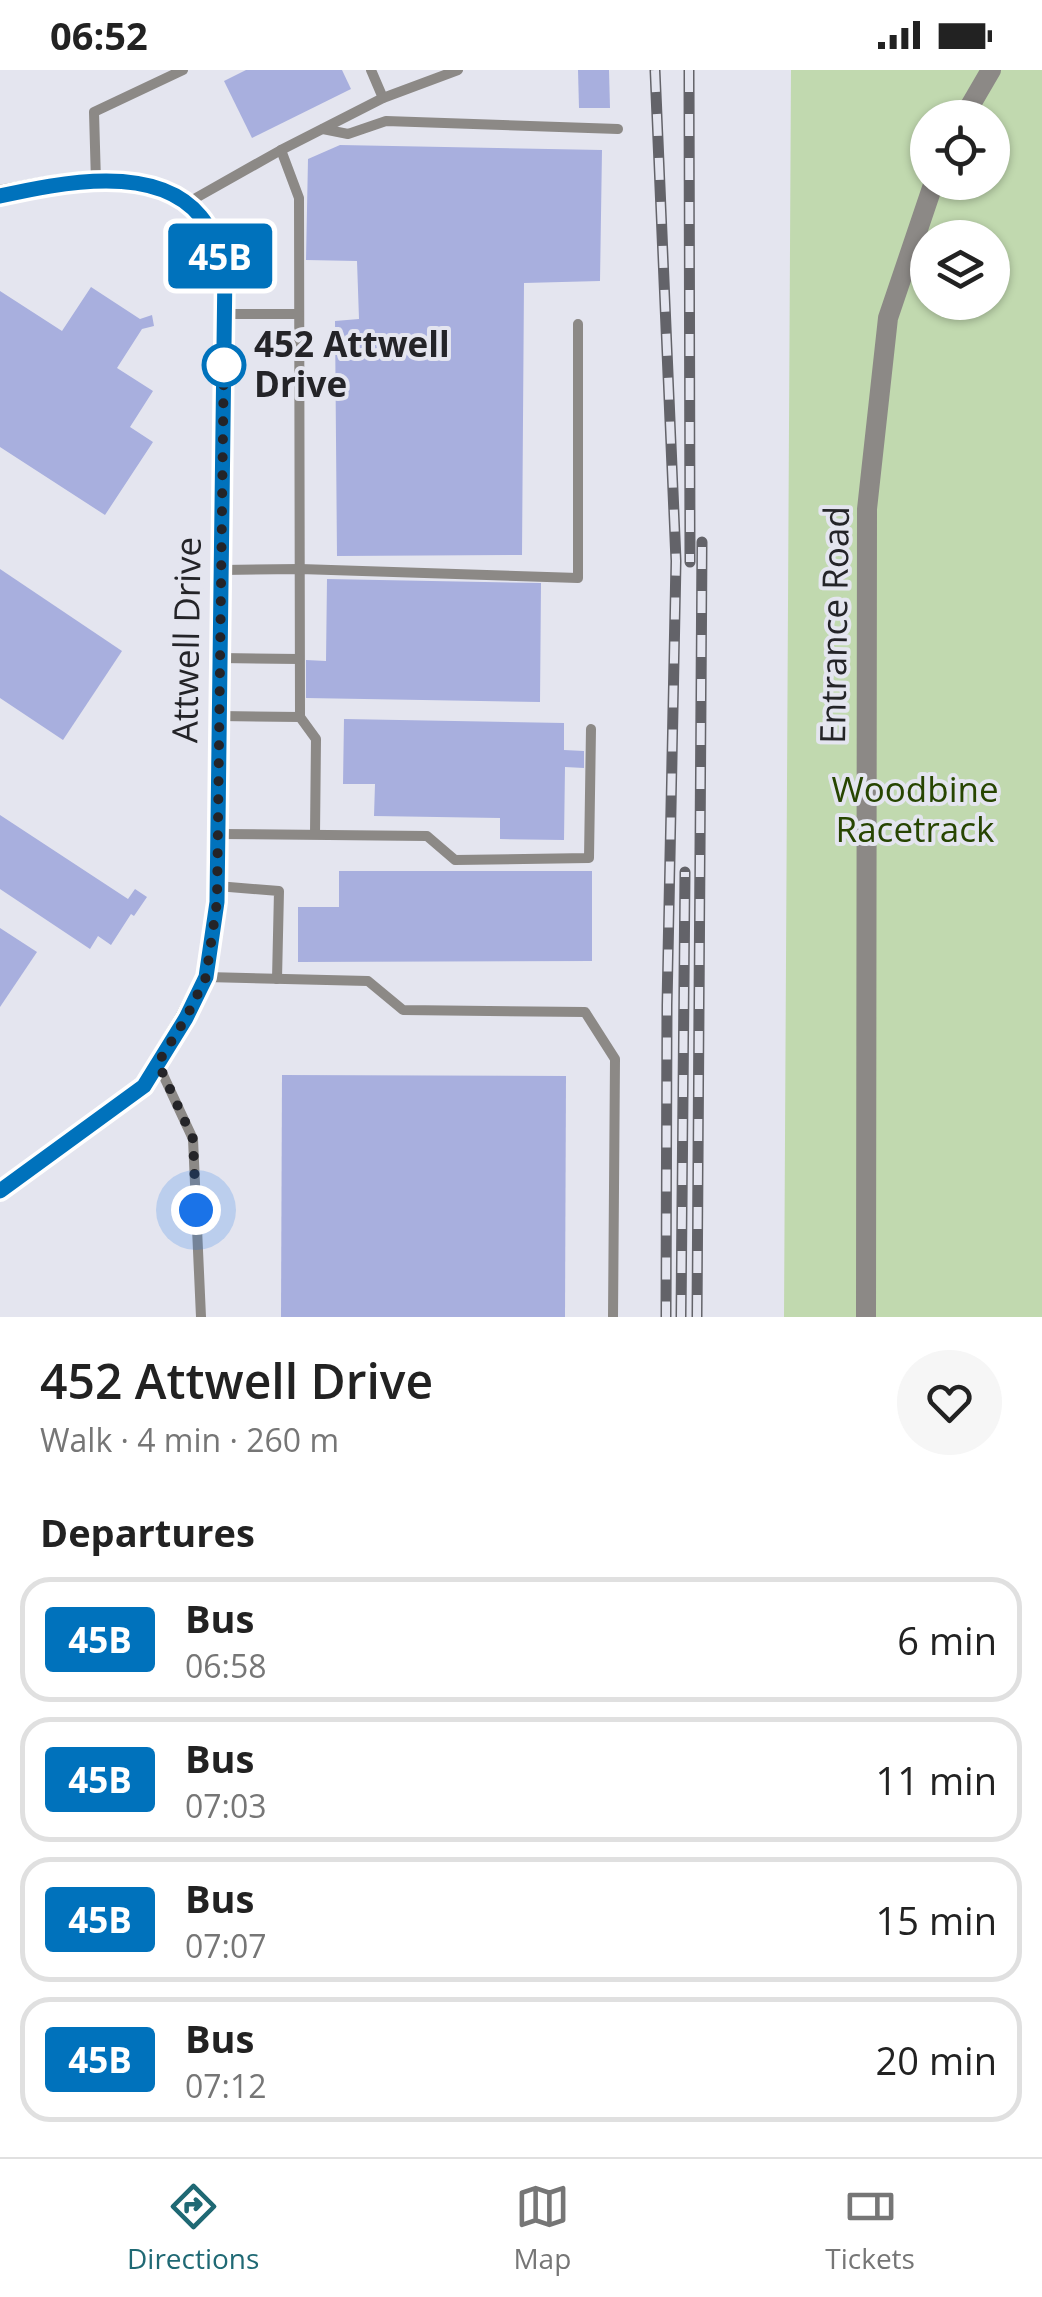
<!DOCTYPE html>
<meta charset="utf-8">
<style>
body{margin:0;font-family:"Open Sans",sans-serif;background:#f6f6f6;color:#222;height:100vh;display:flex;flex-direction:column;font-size:38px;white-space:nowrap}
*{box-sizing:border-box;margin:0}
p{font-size:32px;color:#767676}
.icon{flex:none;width:55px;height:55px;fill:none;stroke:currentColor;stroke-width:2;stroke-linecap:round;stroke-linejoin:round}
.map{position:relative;height:1247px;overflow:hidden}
.details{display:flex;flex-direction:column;background:#fff;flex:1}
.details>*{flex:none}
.badge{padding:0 20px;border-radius:8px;font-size:35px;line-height:65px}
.tools{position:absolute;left:910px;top:30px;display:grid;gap:20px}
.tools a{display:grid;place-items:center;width:100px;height:100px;border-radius:50%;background:#fff;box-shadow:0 2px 8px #0004;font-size:50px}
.you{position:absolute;width:50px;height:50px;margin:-25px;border:8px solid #fff;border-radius:50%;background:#1a73e8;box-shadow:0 0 0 15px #1a73e833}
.map>.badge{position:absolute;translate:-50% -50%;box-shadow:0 0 0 5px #fff}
h2{padding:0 40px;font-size:38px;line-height:90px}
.round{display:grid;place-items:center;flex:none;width:105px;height:105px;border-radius:52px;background:#f6f6f6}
.head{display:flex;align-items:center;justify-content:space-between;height:170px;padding:0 40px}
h1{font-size:48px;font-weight:600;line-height:75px}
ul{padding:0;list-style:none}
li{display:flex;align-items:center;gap:30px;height:125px;margin:0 20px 15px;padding:0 20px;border:5px solid #e0e0e0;border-radius:30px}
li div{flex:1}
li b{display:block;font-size:38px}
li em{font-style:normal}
li .badge{min-width:110px;font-weight:700;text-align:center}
.status{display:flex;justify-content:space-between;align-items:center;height:70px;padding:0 50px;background:#fff;direction:ltr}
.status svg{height:28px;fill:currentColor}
.menu{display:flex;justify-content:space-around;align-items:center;height:140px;border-top:2px solid #e0e0e0;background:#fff;font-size:28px;color:#767676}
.menu a{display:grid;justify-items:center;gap:5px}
.menu .current{color:#1f6974}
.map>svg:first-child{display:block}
.green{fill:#c1d9af;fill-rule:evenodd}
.building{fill:#a8afde}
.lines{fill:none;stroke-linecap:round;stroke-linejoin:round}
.lane{stroke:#8c8986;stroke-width:10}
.street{stroke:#8c8986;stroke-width:20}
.rail-casing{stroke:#636369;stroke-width:11}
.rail{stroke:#e4e5ef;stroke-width:8;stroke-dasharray:22;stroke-linecap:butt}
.line-casing{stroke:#fff;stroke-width:22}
.line{stroke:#0072bc;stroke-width:15}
.walk{stroke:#242428;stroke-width:10;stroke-dasharray:0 18}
.stop-dot{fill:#fff;stroke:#0072bc;stroke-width:5}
.labels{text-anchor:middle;stroke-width:8;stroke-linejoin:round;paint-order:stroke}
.stop-label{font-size:35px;font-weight:bold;fill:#242428;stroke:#e4e5ef;text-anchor:start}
.street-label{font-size:35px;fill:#242428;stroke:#e4e5ef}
.park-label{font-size:35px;fill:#274501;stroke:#e4e5ef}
</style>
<div class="status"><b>06:52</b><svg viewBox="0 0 49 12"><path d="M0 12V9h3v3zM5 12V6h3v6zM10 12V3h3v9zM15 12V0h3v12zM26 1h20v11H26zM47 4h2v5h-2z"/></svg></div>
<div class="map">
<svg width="1042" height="1247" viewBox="0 0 1042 1247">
<rect width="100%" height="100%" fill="#e4e5ef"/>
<path class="green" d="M791,0h251v1247h-258zM928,48h64v64h-64zM928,168h64v64h-64z"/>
<g class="building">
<path d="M246,0h96l9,19 -99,49 -28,-57z"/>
<path d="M578,0h31l1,38h-31z"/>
<path d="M340,75l262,5 -2,131 -76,2 -2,272 -185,1 -2,-235 24,-2 -2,-58 -51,-1 2,-101z"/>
<path d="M91,217l49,32 12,-4 2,11 -12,3 -25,39 36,23 -23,36 23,15 -48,73 -105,-68v-156l62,40z"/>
<path d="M0,499l122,82 -59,89 -63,-42z"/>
<path d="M327,509l214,4 -1,119 -234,-4v-38l20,1z"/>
<path d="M344,649l220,4v27l20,1v17l-19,-1 -1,73 -64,-1v-21l-126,-2 1,-32h-32z"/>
<path d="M0,745l128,84 7,-10 12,8 -13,19 -3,-2 -20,31 -13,-9 -8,13 -90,-60z"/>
<path d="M339,801h253v90l-294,1v-55h41z"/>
<path d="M0,858l37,24 -37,55z"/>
<path d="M282,1005l284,1 -1,241h-284z"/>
</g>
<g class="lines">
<g class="lane">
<path d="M371,0l12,28"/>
<path d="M323,59l25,5 38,-13 232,8"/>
<path d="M281,80l18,48 1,519 16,22 -1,95"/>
<path d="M96,112l-2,-70 89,-42"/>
<path d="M187,133l94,-53 102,-52 75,-28"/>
<path d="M224,244h75"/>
<path d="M222,500l78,-1 278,9v-254"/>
<path d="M220,588l79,1"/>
<path d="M219,646l81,1"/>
<path d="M219,764l208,2 28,24 134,-2 2,-129"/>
<path d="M217,816l62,5 -2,88"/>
<path d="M206,907l162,4 35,29 182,2 30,47 -2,258"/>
<path d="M158,994l35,75 8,178"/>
</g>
<g class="street">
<path d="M963,48l28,-48"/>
<path d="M0,125c60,-12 157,-33 201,22 11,13 17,34 24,50l-8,635 -11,75 -21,41 -41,68 -144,105"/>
<path d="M866,1247l1,-808 21,-191 46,-136"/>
</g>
<defs>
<g id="rail">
<path d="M655,0l21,491 -9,444 -1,312"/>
<path d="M689,0l1,492"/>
<path d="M681,1247l4,-445"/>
<path d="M697,1247l5,-775"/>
</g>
</defs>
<use href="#rail" class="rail-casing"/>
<use href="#rail" class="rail"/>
</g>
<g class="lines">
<defs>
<path id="line" d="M0,126c59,-13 157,-34 201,21 11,13 17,34 24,50l-8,635 -11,75 -20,41 -42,68 -144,105"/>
</defs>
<use href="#line" class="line-casing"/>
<use href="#line" class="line"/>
<path class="walk" d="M196,1140l-3,-71 -35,-76 28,-45 20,-41 11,-75 7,-551v14"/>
</g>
<circle class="stop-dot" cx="224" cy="295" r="20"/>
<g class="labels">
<g class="stop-label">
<text x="254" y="287">452 Attwell<tspan x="254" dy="40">Drive</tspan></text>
</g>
<g class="street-label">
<text transform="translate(835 555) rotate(-89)" y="12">Entrance Road</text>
<text transform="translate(187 570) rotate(-89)" y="12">Attwell Drive</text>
</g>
<g class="park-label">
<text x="915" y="732">Woodbine<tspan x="915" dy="40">Racetrack</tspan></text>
</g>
</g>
</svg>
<div class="tools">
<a><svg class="icon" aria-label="locate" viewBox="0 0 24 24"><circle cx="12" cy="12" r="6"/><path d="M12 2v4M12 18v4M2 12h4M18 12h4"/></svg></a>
<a><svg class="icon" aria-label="layers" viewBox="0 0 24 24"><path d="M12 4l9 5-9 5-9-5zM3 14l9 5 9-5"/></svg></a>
</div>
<div class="you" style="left:196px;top:1140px"></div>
<b class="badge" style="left:220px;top:186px;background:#0072bc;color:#fff">45B</b>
</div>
<section class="details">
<div class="head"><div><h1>452 Attwell Drive</h1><p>Walk · 4 min · 260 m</p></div><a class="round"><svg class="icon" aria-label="heart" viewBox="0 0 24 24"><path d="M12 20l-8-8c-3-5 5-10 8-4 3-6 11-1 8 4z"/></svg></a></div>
<h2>Departures</h2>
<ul>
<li><span class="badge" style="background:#0072bc;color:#fff">45B</span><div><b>Bus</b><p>06:58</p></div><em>6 min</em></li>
<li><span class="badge" style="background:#0072bc;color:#fff">45B</span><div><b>Bus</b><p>07:03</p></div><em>11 min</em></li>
<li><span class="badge" style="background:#0072bc;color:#fff">45B</span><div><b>Bus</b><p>07:07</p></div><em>15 min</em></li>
<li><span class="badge" style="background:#0072bc;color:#fff">45B</span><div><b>Bus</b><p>07:12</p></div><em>20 min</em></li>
</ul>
</section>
<nav class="menu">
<a class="current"><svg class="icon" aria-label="directions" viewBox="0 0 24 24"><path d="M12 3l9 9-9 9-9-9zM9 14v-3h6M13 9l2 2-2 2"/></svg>Directions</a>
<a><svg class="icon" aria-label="map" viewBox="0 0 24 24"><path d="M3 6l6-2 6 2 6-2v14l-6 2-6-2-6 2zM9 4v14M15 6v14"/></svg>Map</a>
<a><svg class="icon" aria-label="tickets" viewBox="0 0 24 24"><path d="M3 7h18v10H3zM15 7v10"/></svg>Tickets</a>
</nav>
